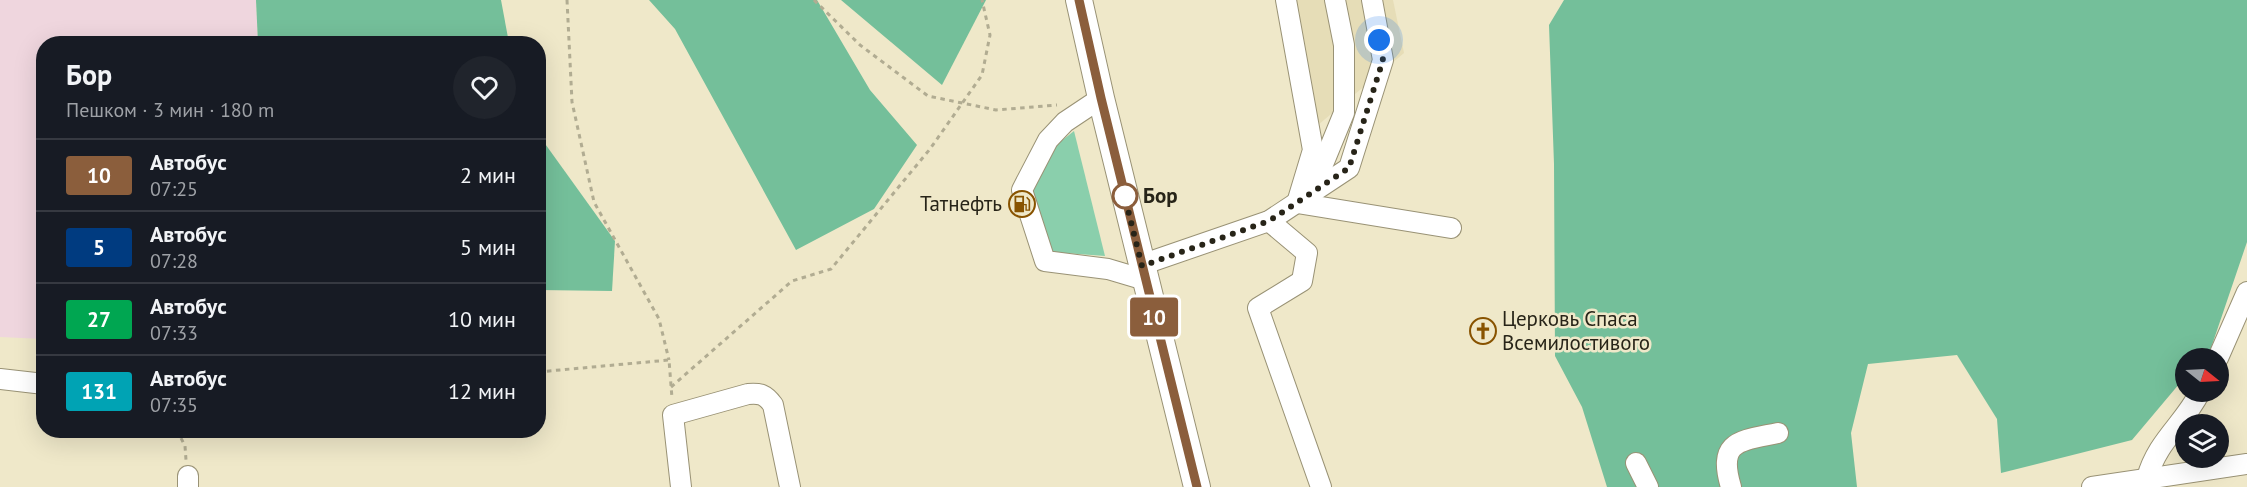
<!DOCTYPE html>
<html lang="ru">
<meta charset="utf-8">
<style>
body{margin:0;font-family:"PT Sans",sans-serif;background:#20242c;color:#f1f3f6;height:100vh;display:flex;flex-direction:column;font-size:22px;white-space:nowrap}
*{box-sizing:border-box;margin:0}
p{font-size:20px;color:#9ea1a6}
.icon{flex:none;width:33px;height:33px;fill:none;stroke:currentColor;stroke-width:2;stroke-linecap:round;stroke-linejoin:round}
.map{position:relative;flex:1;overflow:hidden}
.side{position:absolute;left:36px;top:36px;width:510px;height:402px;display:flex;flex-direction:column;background:#171b24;border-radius:24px;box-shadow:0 6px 24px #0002}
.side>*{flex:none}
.badge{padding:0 12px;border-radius:4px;font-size:21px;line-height:39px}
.needle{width:39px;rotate:108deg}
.fabs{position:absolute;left:2175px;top:348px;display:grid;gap:12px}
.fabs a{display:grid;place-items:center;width:54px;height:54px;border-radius:50%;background:#171b24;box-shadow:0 6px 24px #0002;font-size:30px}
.you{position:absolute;width:30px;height:30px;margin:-15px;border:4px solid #fff;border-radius:50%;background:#1a73e8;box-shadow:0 0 0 9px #1a73e833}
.map>.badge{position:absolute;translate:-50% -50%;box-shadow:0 0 0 3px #fff}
.round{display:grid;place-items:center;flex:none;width:63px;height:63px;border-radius:32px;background:#20242c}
.head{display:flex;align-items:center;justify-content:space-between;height:102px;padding:0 30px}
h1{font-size:28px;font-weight:800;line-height:45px}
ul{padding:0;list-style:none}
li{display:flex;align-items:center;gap:18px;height:72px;padding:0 30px;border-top:2px solid #363941}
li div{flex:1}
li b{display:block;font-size:22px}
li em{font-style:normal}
li .badge{min-width:66px;font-weight:700;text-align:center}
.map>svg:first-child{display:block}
.built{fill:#e6ddb7}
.medical{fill:#efd6de}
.green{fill:#8acfac}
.forest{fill:#74bf9a}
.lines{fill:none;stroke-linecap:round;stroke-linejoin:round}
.minor-casing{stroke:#999275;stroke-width:22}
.major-casing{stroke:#999275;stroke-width:28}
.path{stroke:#b1ac92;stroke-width:3;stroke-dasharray:4.5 4.5;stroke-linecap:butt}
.minor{stroke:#fff;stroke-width:20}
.major{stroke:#fff;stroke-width:26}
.line-casing{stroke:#fff;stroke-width:14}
.line{stroke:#8b5e3c;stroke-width:9}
.walk{stroke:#272418;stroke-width:6;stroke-dasharray:0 10.8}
.stop-dot{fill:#fff;stroke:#8b5e3c;stroke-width:3}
.labels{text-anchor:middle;stroke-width:5;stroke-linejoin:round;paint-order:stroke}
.stop-label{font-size:21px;font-weight:bold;fill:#272418;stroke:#efe8c9;text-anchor:start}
.poi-label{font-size:21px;fill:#272418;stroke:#efe8c9;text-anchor:end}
</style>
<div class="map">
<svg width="2247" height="487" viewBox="0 0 2247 487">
<rect width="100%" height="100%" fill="#efe8c9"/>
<path class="built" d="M1281,0h112l11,53 -98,82z"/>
<path class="medical" d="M0,0h256l2,43 -214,1 -1,295 -43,-2z"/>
<path class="green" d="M1074,131l31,125 -54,-4 -20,-61 24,-45z"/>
<g class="forest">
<path d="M256,0h245l8,43h-251z"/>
<path d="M649,0h168l53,90 47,55 -43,64 -78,41 -121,-221z"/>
<path d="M841,0h145l-44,85z"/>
<path d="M1564,0h683v242l-36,106 -10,10h-15l-1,19 -53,63 -131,33 -4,-54 -40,-64 -89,9 -17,69 6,54h-250l-25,-80 -27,-51 -1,-192 -5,-139z"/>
<path d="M538,134l77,107 -3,50 -73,-1z"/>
</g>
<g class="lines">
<defs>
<g id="minor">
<path d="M1286,0l27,150 -16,53 154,25"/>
<path d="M1101,98l-36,24 -17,18 -26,50 23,71 63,8 37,11"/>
<path d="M1312,191l32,-78v-68l-9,-45"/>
<path d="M1269,221l38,32 -5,28 -44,27 63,179"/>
<path d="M1141,265l128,-44 80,-53 34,-108 -11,-60"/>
<path d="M2218,358l29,-66"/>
<path d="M0,379l44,5"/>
<path d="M1636,463l12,24"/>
<path d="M188,476v11"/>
<path d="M2147,478c10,-37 37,-54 53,-86"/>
<path d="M681,487l-8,-72 75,-21c12,-1 17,0 25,11l17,82"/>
<path d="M1731,487c-14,-47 9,-46 47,-54"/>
<path d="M2092,487l155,-23"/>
</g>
<path id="major" d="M1079,0l22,98 96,389"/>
</defs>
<use href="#minor" class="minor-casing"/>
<use href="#major" class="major-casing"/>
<g class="path">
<path d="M567,0l5,102 22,100 65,117 10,41"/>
<path d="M814,0l46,45 68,51 68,14 61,-5"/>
<path d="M538,372l131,-12 3,38"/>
<path d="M671,387l121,-106 39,-12 99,-120 52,-74 8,-40 -8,-35"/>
<path d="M177,430l8,16 1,14"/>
</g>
<use href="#minor" class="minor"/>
<use href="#major" class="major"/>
</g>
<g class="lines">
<defs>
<path id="line" d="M1079,0l22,98 96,389"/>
</defs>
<use href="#line" class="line-casing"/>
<use href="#line" class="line"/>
<path class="walk" d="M1125,196l-1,-2 18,72 127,-45 80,-53 34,-108 -4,-20"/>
</g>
<defs>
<symbol id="fuel-ring" viewBox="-11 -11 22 22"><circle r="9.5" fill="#efe8c9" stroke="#885300" stroke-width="1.5"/><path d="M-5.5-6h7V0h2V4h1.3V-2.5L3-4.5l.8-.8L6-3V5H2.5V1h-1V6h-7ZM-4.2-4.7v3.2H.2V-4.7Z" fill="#885300"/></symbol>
<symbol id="church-ring" viewBox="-11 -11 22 22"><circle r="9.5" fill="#efe8c9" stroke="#885300" stroke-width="1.5"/><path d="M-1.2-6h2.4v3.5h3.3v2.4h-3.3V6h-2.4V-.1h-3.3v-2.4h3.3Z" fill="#885300"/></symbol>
</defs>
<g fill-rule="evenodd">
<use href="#fuel-ring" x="1007" y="189" width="30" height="30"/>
<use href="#church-ring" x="1468" y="316" width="30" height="30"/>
</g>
<circle class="stop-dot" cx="1125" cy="196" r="12"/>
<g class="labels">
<g class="stop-label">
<text x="1143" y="203">Бор</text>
</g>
<g class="poi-label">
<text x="1002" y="211">Татнефть</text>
<text x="1502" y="326" text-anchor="start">Церковь Спаса<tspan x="1502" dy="24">Всемилостивого</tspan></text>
</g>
</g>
</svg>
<div class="fabs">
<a><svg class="needle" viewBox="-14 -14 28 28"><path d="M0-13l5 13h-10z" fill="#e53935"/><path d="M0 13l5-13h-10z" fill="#9ea1a6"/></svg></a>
<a><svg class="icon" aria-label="layers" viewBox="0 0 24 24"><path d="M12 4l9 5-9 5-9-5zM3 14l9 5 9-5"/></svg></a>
</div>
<div class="you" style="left:1379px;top:40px"></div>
<b class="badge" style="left:1154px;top:317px;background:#8b5e3c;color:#fff">10</b>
<section class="side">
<div class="head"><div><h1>Бор</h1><p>Пешком · 3 мин · 180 m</p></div><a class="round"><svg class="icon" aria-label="heart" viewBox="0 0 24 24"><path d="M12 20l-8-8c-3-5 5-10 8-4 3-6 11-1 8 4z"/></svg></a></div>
<ul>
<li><span class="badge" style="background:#8b5e3c;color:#fff">10</span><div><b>Автобус</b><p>07:25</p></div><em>2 мин</em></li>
<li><span class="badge" style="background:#003b80;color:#fff">5</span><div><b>Автобус</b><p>07:28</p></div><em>5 мин</em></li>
<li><span class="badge" style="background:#00a651;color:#fff">27</span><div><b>Автобус</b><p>07:33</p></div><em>10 мин</em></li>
<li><span class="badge" style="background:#00a3b4;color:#fff">131</span><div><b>Автобус</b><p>07:35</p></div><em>12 мин</em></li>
</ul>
</section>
</div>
